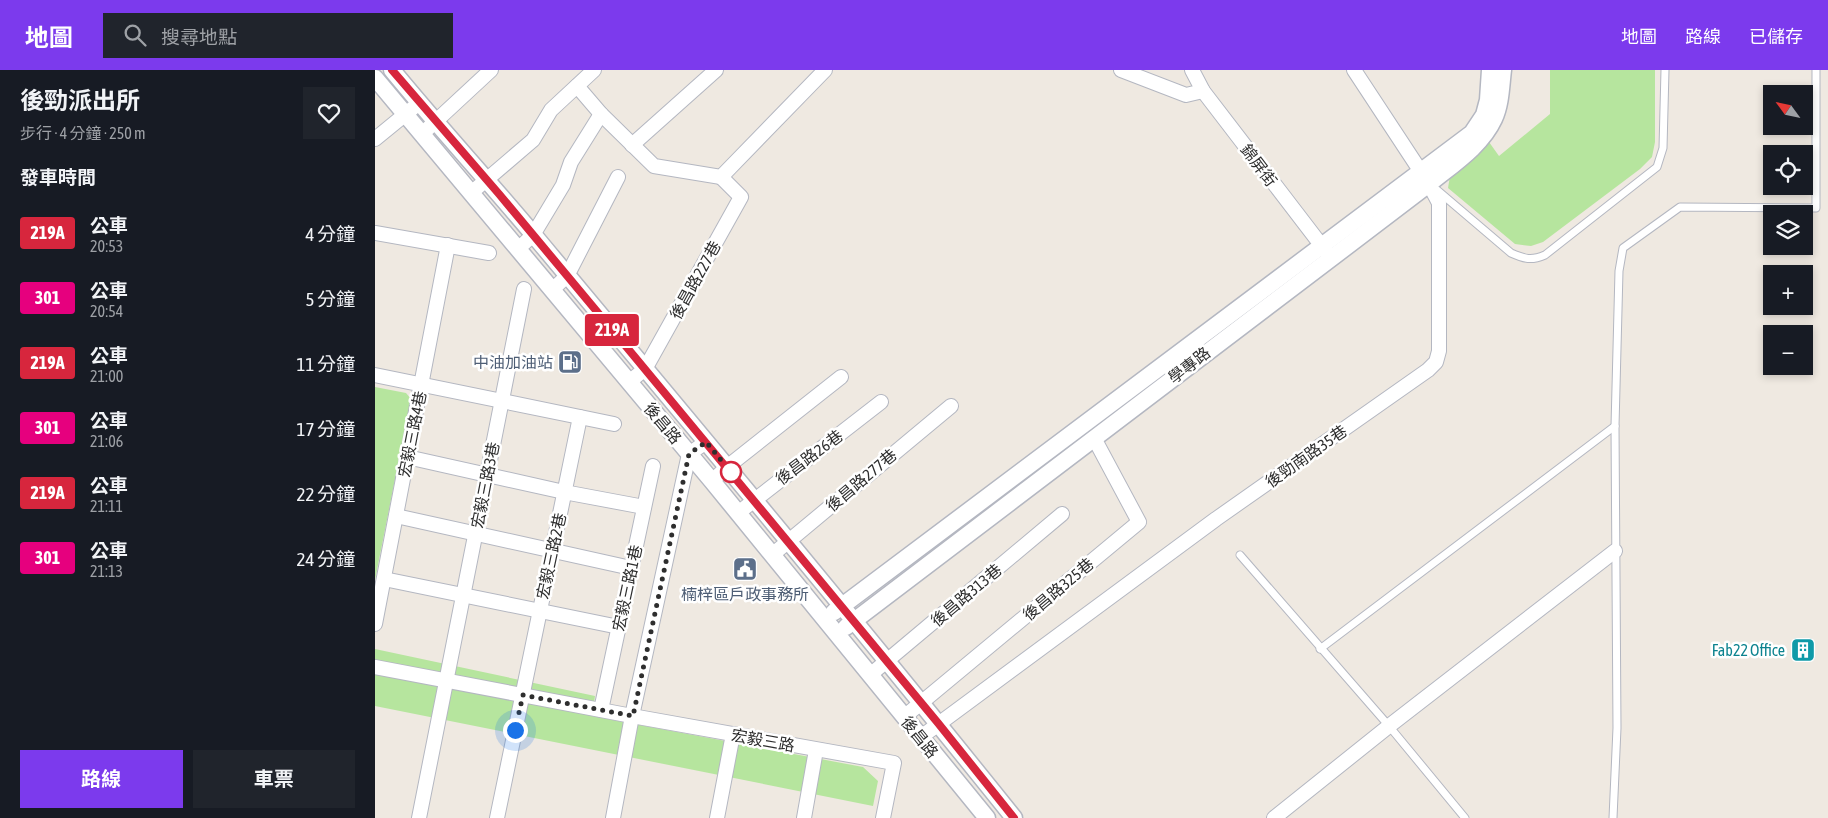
<!DOCTYPE html>
<html lang="zh-TW">
<meta charset="utf-8">
<style>
body{margin:0;font-family:"Asap Condensed","Noto Sans TC",sans-serif;background:#20242c;color:#f1f3f6;height:100vh;display:flex;flex-direction:column;font-size:19px;white-space:nowrap}
*{box-sizing:border-box;margin:0}
p{font-size:16px;color:#9ea1a6}
.icon{flex:none;width:28px;height:28px;fill:none;stroke:currentColor;stroke-width:2;stroke-linecap:round;stroke-linejoin:round}
.map{position:relative;flex:1;overflow:hidden}
.side{display:flex;flex-direction:column;background:#171b24;width:375px}
.side>*{flex:none}
.badge{padding:0 10px;border-radius:4px;font-size:18px;line-height:32px}
.needle{width:32px;rotate:303deg}
.tools{position:absolute;left:1388px;top:15px;display:grid;gap:10px}
.tools a{display:grid;place-items:center;width:50px;height:50px;border-radius:0px;background:#171b24;box-shadow:0 2px 8px #0003;font-size:25px}
.you{position:absolute;width:25px;height:25px;margin:-12px;border:4px solid #fff;border-radius:50%;background:#1a73e8;box-shadow:0 0 0 8px #1a73e833}
.map>.badge{position:absolute;translate:-50% -50%;box-shadow:0 0 0 2px #fff}
h2{padding:0 20px;font-size:19px;line-height:45px}
.round{display:grid;place-items:center;flex:none;width:52px;height:52px;border-radius:0px;background:#20242c}
.headline{display:flex;align-items:center;justify-content:space-between;height:85px;padding:0 20px}
h1{font-size:24px;font-weight:700;line-height:38px}
.button{display:flex;gap:10px;margin-top:auto;padding:10px 20px}
.button a{flex:1;height:58px;border-radius:0px;background:#7c3aed;color:#fff;font-size:20px;font-weight:700;line-height:58px;text-align:center}
.button a+a{background:#20242c;color:#f1f3f6}
ul{padding:0;list-style:none}
li{display:flex;align-items:center;gap:15px;height:65px;padding:0 20px}
li div{flex:1}
li b{display:block;font-size:19px}
li em{font-style:normal}
li .badge{min-width:55px;font-weight:700;text-align:center}
header{display:flex;align-items:center;gap:30px;box-sizing:border-box;height:70px;padding:0 25px;background:#7c3aed;color:#fff}
header strong{font-size:24px}
nav{display:flex;gap:28px;margin-inline-start:auto;font-size:18px}
.search{width:350px;height:45px;background:#20242c;display:flex;align-items:center;gap:12px;box-sizing:border-box;padding:0 18px;border-radius:0px;color:#9ea1a6;font-size:19px}
main{display:flex;flex:1;min-height:0}
.map>svg:first-child{display:block}
.green{fill:#b6e59e}
.lines{fill:none;stroke-linecap:round;stroke-linejoin:round}
.service-casing{stroke:#b4b7c1;stroke-width:9}
.minor-casing{stroke:#b4b7c1;stroke-width:16}
.tertiary-casing{stroke:#b4b7c1;stroke-width:19}
.service{stroke:#fff;stroke-width:7}
.minor{stroke:#fff;stroke-width:14}
.tertiary{stroke:#fff;stroke-width:16}
.line-casing{stroke:#fff;stroke-width:11}
.line{stroke:#d7263d;stroke-width:8}
.walk{stroke:#2e2e2e;stroke-width:5;stroke-dasharray:0 9}
.stop-dot{fill:#fff;stroke:#d7263d;stroke-width:2.5}
.labels{text-anchor:middle;stroke-width:5;stroke-linejoin:round;paint-order:stroke}
.street-label{font-size:16px;fill:#2e2e2e;stroke:#fff}
.service-label{font-size:16px;fill:#4e5e75;stroke:#fff;text-anchor:end}
.culture-label{font-size:16px;fill:#0d838f;stroke:#fff;text-anchor:end}
</style>
<header>
<strong>地圖</strong>
<div class="search"><svg class="icon" aria-label="search" viewBox="0 0 24 24"><circle cx="10" cy="10" r="6"/><path d="M15 15l6 6"/></svg>搜尋地點</div>
<nav><a>地圖</a><a>路線</a><a>已儲存</a></nav>
</header>
<main>
<section class="side">
<div class="headline"><div><h1>後勁派出所</h1><p>步行 · 4 分鐘 · 250 m</p></div><a class="round"><svg class="icon" aria-label="heart" viewBox="0 0 24 24"><path d="M12 20l-8-8c-3-5 5-10 8-4 3-6 11-1 8 4z"/></svg></a></div>
<h2>發車時間</h2>
<ul>
<li><span class="badge" style="background:#d7263d;color:#fff">219A</span><div><b>公車</b><p>20:53</p></div><em>4 分鐘</em></li>
<li><span class="badge" style="background:#e6007e;color:#fff">301</span><div><b>公車</b><p>20:54</p></div><em>5 分鐘</em></li>
<li><span class="badge" style="background:#d7263d;color:#fff">219A</span><div><b>公車</b><p>21:00</p></div><em>11 分鐘</em></li>
<li><span class="badge" style="background:#e6007e;color:#fff">301</span><div><b>公車</b><p>21:06</p></div><em>17 分鐘</em></li>
<li><span class="badge" style="background:#d7263d;color:#fff">219A</span><div><b>公車</b><p>21:11</p></div><em>22 分鐘</em></li>
<li><span class="badge" style="background:#e6007e;color:#fff">301</span><div><b>公車</b><p>21:13</p></div><em>24 分鐘</em></li>
</ul>
<div class="button"><a>路線</a><a>車票</a></div>
</section>
<div class="map">
<svg width="1453" height="748" viewBox="0 0 1453 748">
<rect width="100%" height="100%" fill="#efe9e1"/>
<g class="green">
<path d="M1175,0h105v72l-3,15 -12,12 -97,73 -12,4 -16,-2 -67,-56 2,-12 39,-34 10,14 51,-42z"/>
<path d="M0,317l31,6 5,6 -36,181z"/>
<path d="M0,579l220,47 -3,20 271,51 15,14 -5,25 -498,-100z"/>
</g>
<g class="lines">
<defs>
<g id="service">
<path d="M1062,120l74,63c14,6 20,8 34,2l112,-88 6,-19 2,-78"/>
<path d="M865,485l149,171 76,92"/>
<path d="M945,579l295,-223"/>
<path d="M1238,748l4,-90 -2,-302 4,-155 4,-23 57,-41 136,1v-138"/>
</g>
<g id="minor">
<path d="M746,0l65,25 17,-4"/>
<path d="M817,0l11,21 125,163"/>
<path d="M202,16l24,28 53,52 67,11 104,-107"/>
<path d="M47,64l69,-64"/>
<path d="M0,69l38,-31"/>
<path d="M257,75l84,-75"/>
<path d="M96,123l62,-53 18,-30 43,-40"/>
<path d="M0,163l114,20"/>
<path d="M143,179l15,-14 30,-50 8,-23 30,-48"/>
<path d="M177,220l15,-14 51,-99"/>
<path d="M0,305l239,49"/>
<path d="M254,312l16,-13 96,-172 -20,-20"/>
<path d="M32,387l157,35 80,15"/>
<path d="M337,411l15,-14 114,-90"/>
<path d="M363,443l143,-111"/>
<path d="M21,446l235,52"/>
<path d="M397,485l179,-149"/>
<path d="M9,509l235,48"/>
<path d="M0,554l73,-379"/>
<path d="M0,597l257,49 262,47 -11,55"/>
<path d="M495,605l192,-161"/>
<path d="M226,640l52,-244"/>
<path d="M529,647l235,-195 -45,-84"/>
<path d="M546,667l295,-218 212,-149 8,-8 3,-11v-148l-10,-19 -75,-114"/>
<path d="M44,748l105,-529"/>
<path d="M122,748l83,-401"/>
<path d="M238,748l19,-102 57,-262 17,-12"/>
<path d="M342,748l16,-84"/>
<path d="M429,748l12,-68"/>
<path d="M899,748l115,-92 226,-175"/>
</g>
<g id="tertiary">
<path d="M17,0c45,55 94,108 140,163 162,194 324,388 482,585"/>
<path d="M0,8l337,403 275,337"/>
<path d="M459,542l638,-479 12,-18 4,-15 2,-30"/>
<path d="M471,557l583,-443c23,-19 52,-37 65,-65 7,-15 7,-33 9,-49"/>
</g>
</defs>
<use href="#service" class="service-casing"/>
<use href="#minor" class="minor-casing"/>
<use href="#tertiary" class="tertiary-casing"/>
<use href="#service" class="service"/>
<use href="#minor" class="minor"/>
<use href="#tertiary" class="tertiary"/>
</g>
<g class="lines">
<defs>
<path id="line" d="M17,0l107,124 135,162 304,367 76,95"/>
</defs>
<use href="#line" class="line-casing"/>
<use href="#line" class="line"/>
<path class="walk" d="M140,660l8,-35 110,21 56,-262 17,-12 25,30"/>
</g>
<defs>
<symbol id="fuel-square" viewBox="-11 -11 22 22"><rect x="-9" y="-9" width="18" height="18" rx="4" fill="#5c6f8a" stroke="#fff"/><path d="M-5.5-6h7V0h2V4h1.3V-2.5L3-4.5l.8-.8L6-3V5H2.5V1h-1V6h-7ZM-4.2-4.7v3.2H.2V-4.7Z" fill="#fff"/></symbol>
<symbol id="civic-square" viewBox="-11 -11 22 22"><rect x="-9" y="-9" width="18" height="18" rx="4" fill="#5c6f8a" stroke="#fff"/><path d="M-.6-6.5H3V-4.5H.6V-3L4-1V1h2V6H-6V1h2V-1L-.6-3ZM-1.2 2.5V6h2.4V2.5Z" fill="#fff"/></symbol>
<symbol id="building-square" viewBox="-11 -11 22 22"><rect x="-9" y="-9" width="18" height="18" rx="4" fill="#0f9aa8" stroke="#fff"/><path d="M-4-6H4V6H1V3H-1V6H-4ZM-2.5-4.3h1.7v1.8h-1.7ZM.8-4.3h1.7v1.8H.8ZM-2.5-1h1.7V.8h-1.7ZM.8-1h1.7V.8H.8Z" fill="#fff"/></symbol>
</defs>
<g fill-rule="evenodd">
<use href="#fuel-square" x="181" y="278" width="28" height="28"/>
<use href="#civic-square" x="356" y="485" width="28" height="28"/>
<use href="#building-square" x="1414" y="566" width="28" height="28"/>
</g>
<circle class="stop-dot" cx="356" cy="402" r="10"/>
<g class="labels">
<g class="street-label">
<text transform="translate(884 95) rotate(53)" y="6">錦屏街</text>
<text transform="translate(320 210) rotate(-61)" y="6">後昌路227巷</text>
<text transform="translate(814 295) rotate(-38)" y="6">學專路</text>
<text transform="translate(288 353) rotate(50)" y="6">後昌路</text>
<text transform="translate(37 364) rotate(-79)" y="6">宏毅三路4巷</text>
<text transform="translate(931 386) rotate(-35)" y="6">後勁南路35巷</text>
<text transform="translate(434 387) rotate(-37)" y="6">後昌路26巷</text>
<text transform="translate(486 410) rotate(-40)" y="6">後昌路277巷</text>
<text transform="translate(110 415) rotate(-79)" y="6">宏毅三路3巷</text>
<text transform="translate(176 486) rotate(-78)" y="6">宏毅三路2巷</text>
<text transform="translate(252 518) rotate(-78)" y="6">宏毅三路1巷</text>
<text transform="translate(683 519) rotate(-40)" y="6">後昌路325巷</text>
<text transform="translate(591 525) rotate(-40)" y="6">後昌路313巷</text>
<text transform="translate(545 667) rotate(51)" y="6">後昌路</text>
<text transform="translate(388 670) rotate(10)" y="6">宏毅三路</text>
</g>
<g class="service-label">
<text x="178" y="298">中油加油站</text>
<text x="370" y="530" text-anchor="middle">楠梓區戶政事務所</text>
</g>
<g class="culture-label">
<text x="1410" y="586">Fab22 Office</text>
</g>
</g>
</svg>
<div class="tools">
<a><svg class="needle" viewBox="-14 -14 28 28"><path d="M0-13l5 13h-10z" fill="#e53935"/><path d="M0 13l5-13h-10z" fill="#9ea1a6"/></svg></a>
<a><svg class="icon" aria-label="locate" viewBox="0 0 24 24"><circle cx="12" cy="12" r="6"/><path d="M12 2v4M12 18v4M2 12h4M18 12h4"/></svg></a>
<a><svg class="icon" aria-label="layers" viewBox="0 0 24 24"><path d="M12 4l9 5-9 5-9-5zM3 14l9 5 9-5"/></svg></a>
<a>+</a>
<a>−</a>
</div>
<div class="you" style="left:140px;top:660px"></div>
<b class="badge" style="left:237px;top:260px;background:#d7263d;color:#fff">219A</b>
</div>
</main>
